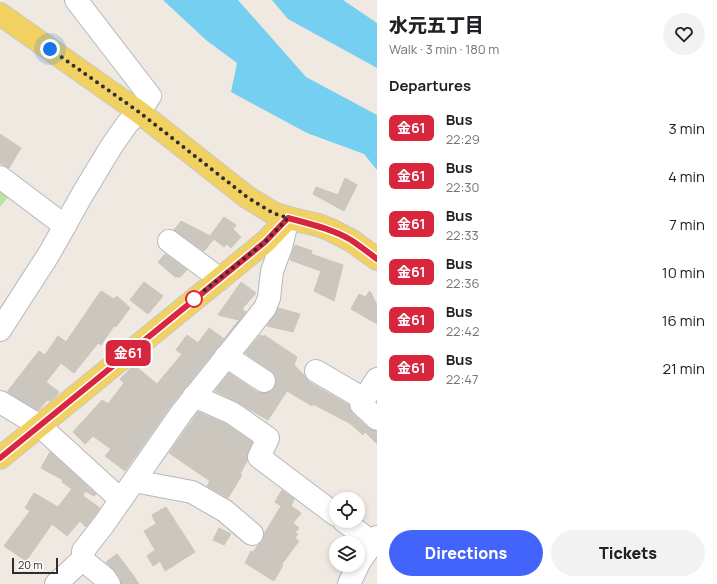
<!DOCTYPE html>
<meta charset="utf-8">
<style>
body{margin:0;font-family:Manrope,"Noto Sans JP",sans-serif;background:#f2f2f2;color:#202124;height:100vh;display:flex;flex-direction:column;font-size:15px;white-space:nowrap}
*{box-sizing:border-box;margin:0}
p{font-size:13px;color:#757577}
.icon{flex:none;width:22px;height:22px;fill:none;stroke:currentColor;stroke-width:2;stroke-linecap:round;stroke-linejoin:round}
.map{position:relative;flex:1;overflow:hidden}
.drawer{display:flex;flex-direction:column;background:#fff;width:340px}
.drawer>*{flex:none}
.badge{padding:0 8px;border-radius:6px;font-size:14px;line-height:26px}
.fabs{position:absolute;left:329px;top:492px;display:grid;gap:8px}
.fabs a{display:grid;place-items:center;width:36px;height:36px;border-radius:50%;background:#fff;box-shadow:0 2px 6px #0003;font-size:20px}
.scale{position:absolute;left:12px;bottom:10px;width:46px;box-sizing:border-box;padding-left:4px;border:2px solid #2e2e2e;border-top:0;font-size:11px;line-height:14px;white-space:nowrap;color:#2e2e2e;-webkit-text-stroke:3px #fff;paint-order:stroke}
.you{position:absolute;width:20px;height:20px;margin:-10px;border:3px solid #fff;border-radius:50%;background:#1a73e8;box-shadow:0 0 0 6px #1a73e833}
.map>.badge{position:absolute;translate:-50% -50%;box-shadow:0 0 0 2px #fff}
h2{padding:0 12px;font-size:15px;line-height:36px}
.round{display:grid;place-items:center;flex:none;width:42px;height:42px;border-radius:21px;background:#f2f2f2}
.summary{display:flex;align-items:center;justify-content:space-between;height:68px;padding:0 12px}
h1{font-size:19px;font-weight:800;line-height:30px}
.cta{display:flex;gap:8px;margin-top:auto;padding:8px 12px}
.cta a{flex:1;height:46px;border-radius:24px;background:#4264fb;color:#fff;font-size:16px;font-weight:800;line-height:46px;text-align:center}
.cta a+a{background:#f2f2f2;color:#202124}
ul{padding:0;list-style:none}
li{display:flex;align-items:center;gap:12px;height:48px;padding:0 12px}
li div{flex:1}
li b{display:block;font-size:15px}
li em{font-style:normal}
li .badge{min-width:44px;font-weight:700;text-align:center}
main{display:flex;flex:1;min-height:0}
.map>svg:first-child{display:block}
.green{fill:#b6e59e}
.water{fill:#75cff0}
.building{fill:#cbc7bf;stroke:#cbc5ba}
.lines{fill:none;stroke-linecap:round;stroke-linejoin:round}
.minor-casing{stroke:#b4b7c1;stroke-width:24}
.major-casing{stroke:#c9c9c9;stroke-width:24}
.minor{stroke:#fff;stroke-width:22}
.major{stroke:#f2d163;stroke-width:22}
.line-casing{stroke:#fff;stroke-width:9}
.line{stroke:#d7263d;stroke-width:6}
.walk{stroke:#2e2e2e;stroke-width:4;stroke-dasharray:0 7.2}
.stop-dot{fill:#fff;stroke:#d7263d;stroke-width:2}
</style>
<main>
<div class="map">
<svg width="377" height="584" viewBox="0 0 377 584">
<rect width="100%" height="100%" fill="#efe9e1"/>
<path class="green" d="M0,180l14,10 -14,17z"/>
<g class="water">
<path d="M163,0h75l68,77 71,38v55l-13,-16 -57,-21 -76,-41 6,-29 -31,-23z"/>
<path d="M272,0h71l34,23v45l-89,-49z"/>
</g>
<g class="building">
<path d="M0,134l21,14 -12,20 -9,-5z"/>
<path d="M345,178l12,7 -13,26 -31,-17 3,-7 22,8z"/>
<path d="M224,217l12,8 -3,4 8,8 -10,11 -4,-4 -3,3 -10,-8 -10,12 -30,-21 7,-9 31,16 -2,-1z"/>
<path d="M295,245l17,6 -1,3 32,11 -9,36 -20,-10 7,-20 -31,-11z"/>
<path d="M165,254l22,16 -7,7h-5l-17,-15z"/>
<path d="M144,282l19,14 -15,18 -18,-14z"/>
<path d="M241,282l15,11 -14,16 4,3 -74,92 -47,67 -20,-15 6,-7 -18,-13 -8,8 -12,-12 29,-32 6,4 16,-21 -4,-4 14,-14 23,19 25,-30 -6,-4 11,-15 11,8 11,-15 15,11 15,-19 -21,-5z"/>
<path d="M101,291l13,8 3,-3 13,12 -14,19 -2,-1 -13,19 -3,-2 -24,30 -13,-10 -15,19 13,10 -2,3 -7,6 -3,-1 -9,11 -31,-19 32,-41 6,4 13,-19 8,6z"/>
<path d="M370,291l7,14v19l-26,-15 8,-15 6,3z"/>
<path d="M278,308l22,6 -7,18 -26,-6z"/>
<path d="M260,335l4,2v-2l33,22 -3,8 10,10 5,7 40,23 3,8 16,15 9,3v13l-12,-12 -2,3 -12,-11 -38,-20 -1,2 -25,-15 -19,29 -31,-18 -22,-11 14,-18 28,19 7,1 5,-1 5,-4 2,-6 -1,-7 -4,-4 -26,-18z"/>
<path d="M198,412l28,12 26,18 -4,10 -1,9 -7,13 2,1 -14,23 -21,-12 3,-5 -41,-28z"/>
<path d="M50,452l46,42 -2,2 -9,-5 -2,5 17,12 -14,19 -6,-6 -13,15 -15,-12 -26,37 -22,-15 26,-35 -5,-3 9,-15 24,14 14,-18 -10,-7 1,-2 -22,-12z"/>
<path d="M282,490l12,9 -3,7 10,7 -8,10 6,5 -4,5 3,1 -3,4 4,3 -17,23 1,1 -9,16 -29,-18 6,-12 2,1 5,-7 4,-3 2,-8 17,-28 -6,-4z"/>
<path d="M166,507l29,45 -30,19 -5,-10 -7,5 -6,-10 8,-6 -11,-19 12,-7 -4,-9z"/>
<path d="M219,528l12,6 -7,11 -11,-5z"/>
<path d="M117,554l16,21 6,9h-18l-1,-7 -5,-6 -9,-9z"/>
</g>
<g class="lines">
<defs>
<g id="minor">
<path d="M0,177l65,49"/>
<path d="M169,241l51,38"/>
<path d="M0,330l49,-76 33,-59 29,-48 16,-23 12,-12 11,-16 -74,-96"/>
<path d="M226,356l38,25"/>
<path d="M316,371l48,28"/>
<path d="M377,379l-16,25 16,15"/>
<path d="M194,396l38,17 36,25 -9,19 77,58"/>
<path d="M0,402l40,24 81,74"/>
<path d="M134,481l58,11 33,19 27,23"/>
<path d="M344,521l29,22"/>
<path d="M56,584l28,-26"/>
<path d="M109,584l-4,-6 -21,-17 -1,-10 21,-27 78,-112 83,-104 4,-10 3,-27 9,-24 7,-29"/>
<path d="M349,584l11,-23 17,-24"/>
</g>
<g id="major">
<path d="M0,14l139,98 108,85 26,16 15,5 30,7 13,5 21,11 25,18"/>
<path d="M0,458l265,-216 23,-24"/>
</g>
</defs>
<use href="#minor" class="minor-casing"/>
<use href="#major" class="major-casing"/>
<use href="#minor" class="minor"/>
<use href="#major" class="major"/>
</g>
<g class="lines">
<defs>
<path id="line" d="M0,458l265,-216 23,-24c22,6 44,11 63,22 9,6 18,13 26,19"/>
</defs>
<use href="#line" class="line-casing"/>
<use href="#line" class="line"/>
<path class="walk" d="M50,49l89,63 108,85 26,16 15,5 -23,24 -71,57"/>
</g>
<circle class="stop-dot" cx="194" cy="299" r="8"/>
</svg>
<div class="fabs">
<a><svg class="icon" aria-label="locate" viewBox="0 0 24 24"><circle cx="12" cy="12" r="6"/><path d="M12 2v4M12 18v4M2 12h4M18 12h4"/></svg></a>
<a><svg class="icon" aria-label="layers" viewBox="0 0 24 24"><path d="M12 4l9 5-9 5-9-5zM3 14l9 5 9-5"/></svg></a>
</div>
<div class="scale">20 m</div>
<div class="you" style="left:50px;top:49px"></div>
<b class="badge" style="left:128px;top:353px;background:#d7263d;color:#fff">金61</b>
</div>
<section class="drawer">
<div class="summary"><div><h1>水元五丁目</h1><p>Walk · 3 min · 180 m</p></div><a class="round"><svg class="icon" aria-label="heart" viewBox="0 0 24 24"><path d="M12 20l-8-8c-3-5 5-10 8-4 3-6 11-1 8 4z"/></svg></a></div>
<h2>Departures</h2>
<ul>
<li><span class="badge" style="background:#d7263d;color:#fff">金61</span><div><b>Bus</b><p>22:29</p></div><em>3 min</em></li>
<li><span class="badge" style="background:#d7263d;color:#fff">金61</span><div><b>Bus</b><p>22:30</p></div><em>4 min</em></li>
<li><span class="badge" style="background:#d7263d;color:#fff">金61</span><div><b>Bus</b><p>22:33</p></div><em>7 min</em></li>
<li><span class="badge" style="background:#d7263d;color:#fff">金61</span><div><b>Bus</b><p>22:36</p></div><em>10 min</em></li>
<li><span class="badge" style="background:#d7263d;color:#fff">金61</span><div><b>Bus</b><p>22:42</p></div><em>16 min</em></li>
<li><span class="badge" style="background:#d7263d;color:#fff">金61</span><div><b>Bus</b><p>22:47</p></div><em>21 min</em></li>
</ul>
<div class="cta"><a>Directions</a><a>Tickets</a></div>
</section>
</main>
